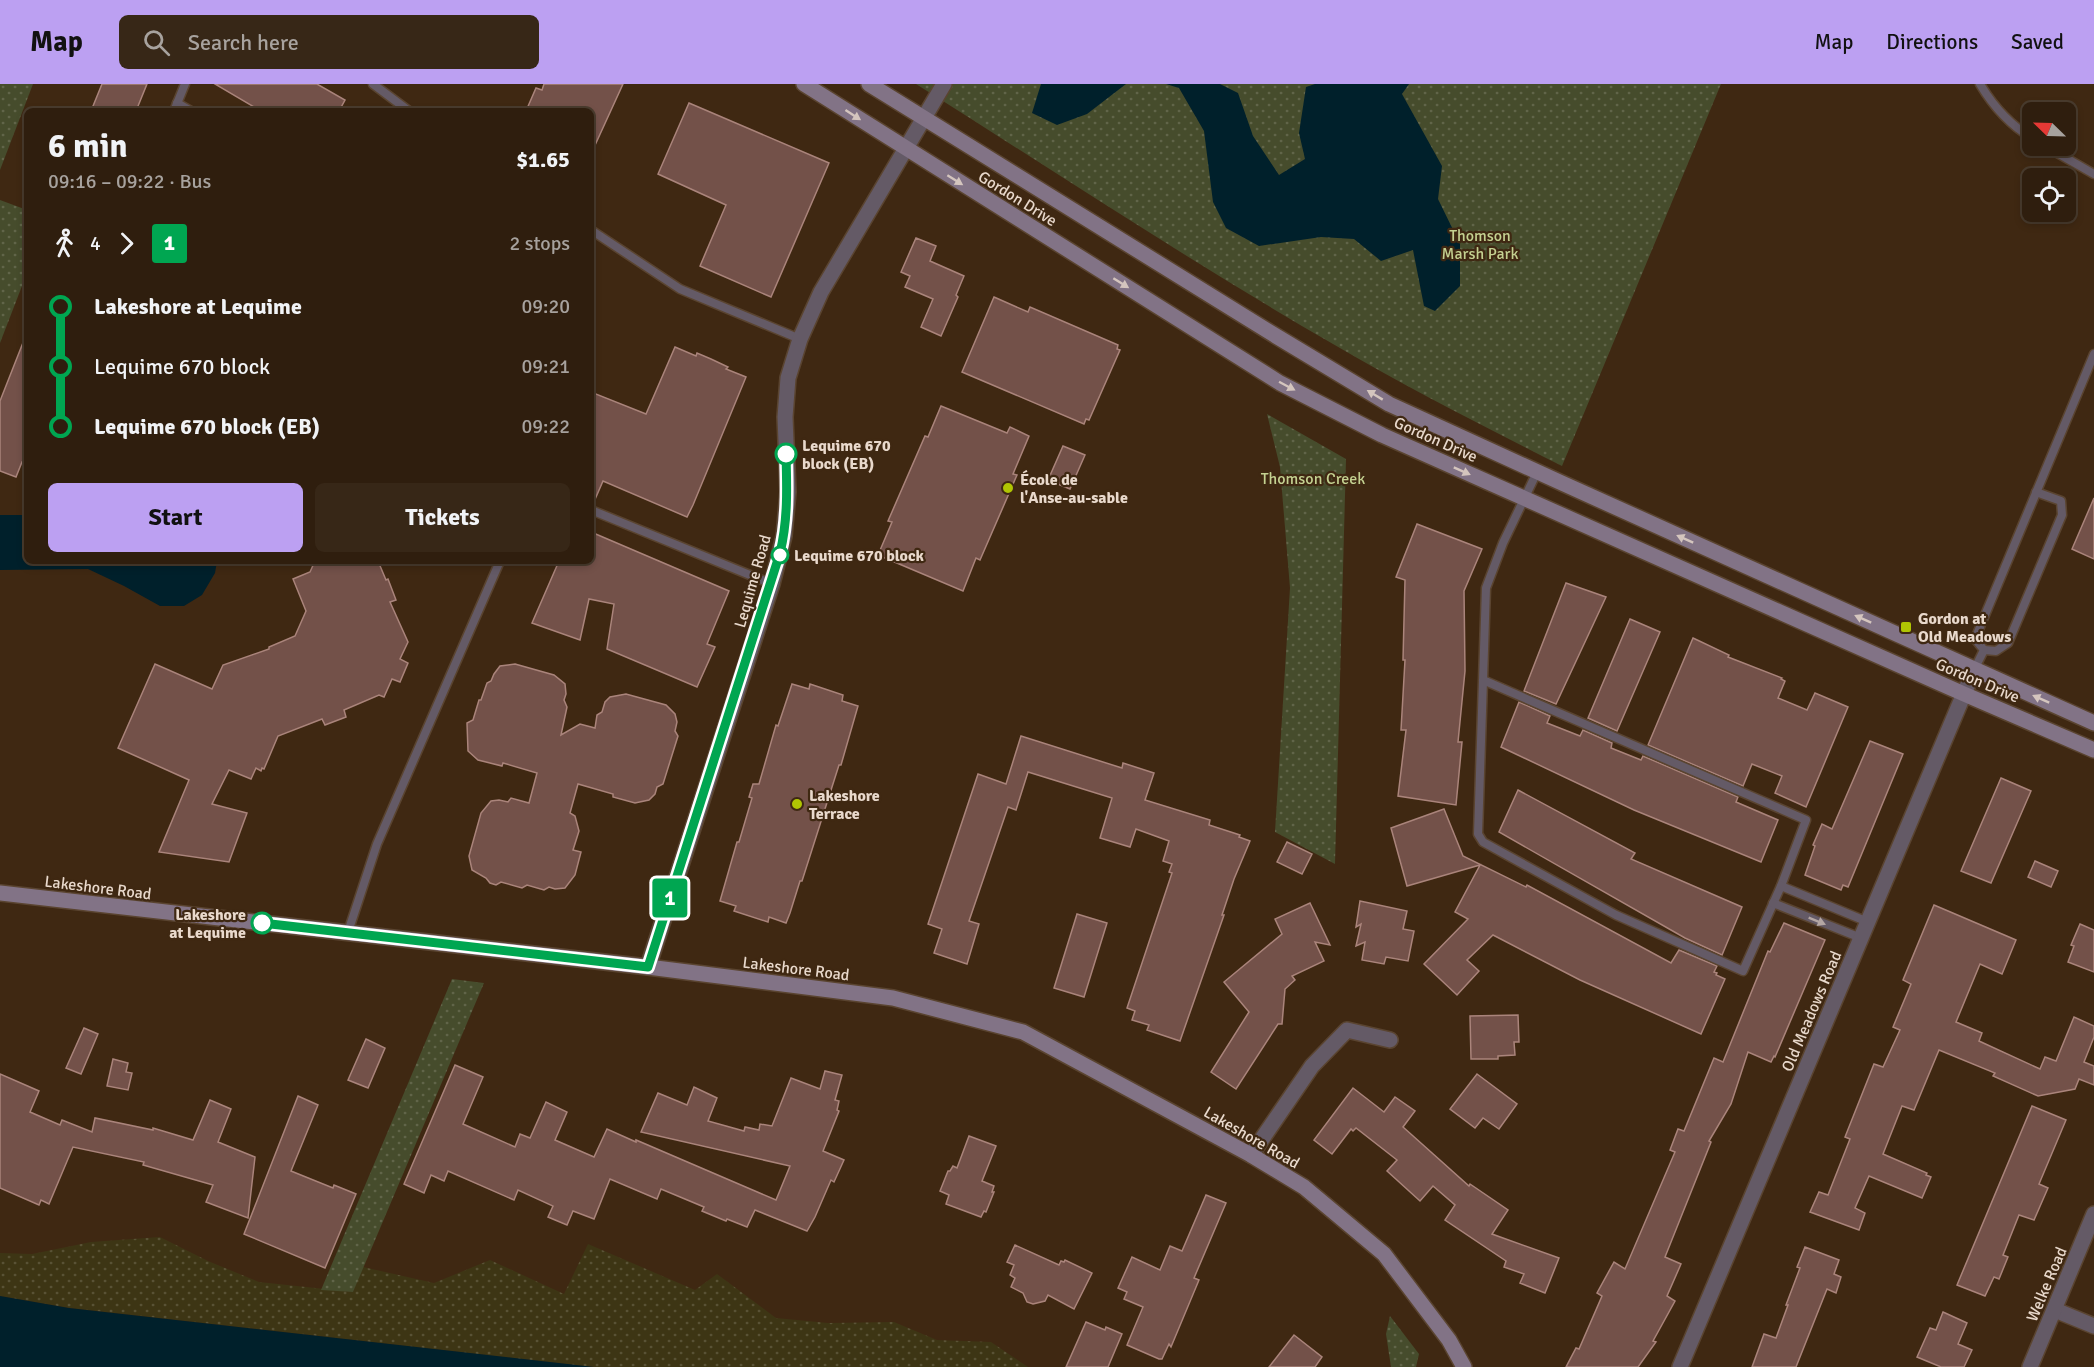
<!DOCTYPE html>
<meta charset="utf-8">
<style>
body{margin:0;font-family:Signika,sans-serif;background:#372717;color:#f1f3f6;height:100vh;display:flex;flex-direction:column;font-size:22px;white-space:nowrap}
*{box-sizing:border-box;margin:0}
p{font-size:20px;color:#a7a29e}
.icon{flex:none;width:33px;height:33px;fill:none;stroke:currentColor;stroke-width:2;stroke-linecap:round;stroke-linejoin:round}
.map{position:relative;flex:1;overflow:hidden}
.panel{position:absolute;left:24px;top:24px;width:570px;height:456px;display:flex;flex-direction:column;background:#2f1e0e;border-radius:9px;box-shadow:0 3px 9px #0003,0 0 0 2px #4a3c2e}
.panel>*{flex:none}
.badge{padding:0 12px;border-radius:4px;font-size:21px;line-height:39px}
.needle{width:39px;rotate:293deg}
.tools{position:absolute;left:2022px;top:18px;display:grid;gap:12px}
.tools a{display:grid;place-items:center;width:54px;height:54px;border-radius:9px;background:#2f1e0e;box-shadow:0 3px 9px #0003,0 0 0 2px #4a3c2e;font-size:30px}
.map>.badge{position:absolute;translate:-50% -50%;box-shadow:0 0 0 3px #fff}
.legs{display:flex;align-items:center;gap:9px;height:66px;padding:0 24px;font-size:20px}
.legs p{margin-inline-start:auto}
.head{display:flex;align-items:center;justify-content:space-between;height:102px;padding:0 24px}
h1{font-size:33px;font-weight:700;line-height:45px}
.primary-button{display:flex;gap:12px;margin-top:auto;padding:12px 24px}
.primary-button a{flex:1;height:69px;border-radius:9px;background:#bca0f2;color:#111;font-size:24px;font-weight:700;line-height:69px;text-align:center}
.primary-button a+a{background:#372717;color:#f1f3f6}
ul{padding:0 24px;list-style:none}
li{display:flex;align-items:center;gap:21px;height:60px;font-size:22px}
li i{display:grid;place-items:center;width:9px;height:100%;margin:0 8px;background:currentColor}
li i::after{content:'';width:15px;height:15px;margin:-8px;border:4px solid;border-radius:50%;background:#2f1e0e}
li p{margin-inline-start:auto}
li:first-child i{background:linear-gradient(#0000 50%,currentColor 0)}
li:last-child i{background:linear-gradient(currentColor 50%,#0000 0)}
header{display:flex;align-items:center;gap:36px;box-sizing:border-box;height:84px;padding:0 30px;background:#bca0f2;color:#111}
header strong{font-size:28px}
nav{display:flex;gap:33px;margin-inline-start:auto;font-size:21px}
.search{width:420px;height:54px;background:#372717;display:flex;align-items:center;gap:15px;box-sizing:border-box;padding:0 21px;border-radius:9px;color:#a7a29e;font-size:22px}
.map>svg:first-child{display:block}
.sand{fill:url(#sand-dots)}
.park{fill:url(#park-dots)}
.water{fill:#00202b}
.building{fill:#735149;stroke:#aa847b;stroke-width:1.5}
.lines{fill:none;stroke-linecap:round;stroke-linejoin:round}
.lane-casing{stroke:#5a4430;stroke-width:11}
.street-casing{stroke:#5a4430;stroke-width:18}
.secondary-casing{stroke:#5a4430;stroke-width:18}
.lane{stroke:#645a66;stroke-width:8}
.street{stroke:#645a66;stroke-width:15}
.secondary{stroke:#827386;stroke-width:15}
.oneway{fill:#d4c5be}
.oneway2{fill:#b4a6a3}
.line-1-casing{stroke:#fff;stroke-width:14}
.line-1{stroke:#00a651;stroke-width:9}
.stop-1-dot{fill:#fff;stroke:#00a651;stroke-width:3}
.poi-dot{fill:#b0c503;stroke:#3f2812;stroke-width:2}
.labels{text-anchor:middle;stroke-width:4.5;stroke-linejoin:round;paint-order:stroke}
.street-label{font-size:16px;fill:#e9d9cc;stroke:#3f2812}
.park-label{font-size:16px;fill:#c4d191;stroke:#3f2812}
.stop-label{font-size:16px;font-weight:bold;fill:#e9d9cc;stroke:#3f2812;text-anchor:start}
.poi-label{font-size:16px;font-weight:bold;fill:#e9d9cc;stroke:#3f2812;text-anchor:start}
</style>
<header>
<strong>Map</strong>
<div class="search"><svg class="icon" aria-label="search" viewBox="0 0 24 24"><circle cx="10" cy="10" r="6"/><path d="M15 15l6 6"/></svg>Search here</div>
<nav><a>Map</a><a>Directions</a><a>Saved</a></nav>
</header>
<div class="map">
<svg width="2094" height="1283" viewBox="0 0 2094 1283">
<defs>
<pattern id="sand-dots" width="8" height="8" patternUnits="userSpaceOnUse" patternTransform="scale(1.5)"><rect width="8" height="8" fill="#3d3514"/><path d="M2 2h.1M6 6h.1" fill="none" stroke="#595235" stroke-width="1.8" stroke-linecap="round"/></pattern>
<pattern id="park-dots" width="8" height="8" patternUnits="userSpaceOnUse" patternTransform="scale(1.5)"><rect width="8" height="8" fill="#464c2c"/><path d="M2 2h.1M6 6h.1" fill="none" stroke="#616549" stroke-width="1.8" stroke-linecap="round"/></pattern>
</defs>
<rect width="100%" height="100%" fill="#3f2812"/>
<path class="sand" d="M160,1153l48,24 51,21 94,10 10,-25 71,16 56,-23 74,34 24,-50 107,46 22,-16 59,44 52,5 66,-1 43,18 54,2 37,25h-435l-524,-59 -69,-12v-43l32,1 59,-12z"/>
<g class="park">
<path d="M0,0h33l-33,86z"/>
<path d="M916,0h805l-159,382c-77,-39 -154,-78 -229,-122 -142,-82 -279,-173 -417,-260z"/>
<path d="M0,116l27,10v63l-27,70z"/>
<path d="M1267,330l79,45 -11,405 -60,-32 15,-244 -10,-121z"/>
<path d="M452,895l32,4 -131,309 -32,-2z"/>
<path d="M1390,1232l29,38 -3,13h-25l-5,-33z"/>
</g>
<g class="water">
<path d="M1041,0h85l-39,30 -30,11 -25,-12z"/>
<path d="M1166,0h54l18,9 15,43 26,39 26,-16 -6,-26 7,-46 9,-3h94l-7,10 40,72 -4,33 22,45v42l-25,25 -11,-5 -11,-56 -32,11 -27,-22 -33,-2 -62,9 -33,-18 -13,-26 -9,-71 -25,-43z"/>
<path d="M0,431h27v46h190l-2,12 -13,22 -18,11h-24l-36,-20 -36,-17 -88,1z"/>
<path d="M0,1212l69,12 525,59h-594z"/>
</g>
<g class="building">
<path d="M102,0h45l-11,27h-45z"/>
<path d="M215,0h102l28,16 -6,11h-78z"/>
<path d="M544,0h79l-32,70v-43h-65l10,-23 6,2z"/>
<path d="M689,19l140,60 -58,134 -71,-31 26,-61 -68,-31z"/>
<path d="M916,154l20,8 -6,15 34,15 -8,19 2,2 -17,39 -20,-9 12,-28 -28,-12 5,-11 -9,-4z"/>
<path d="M994,213l34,15 2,-5 88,38 -1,4 3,1 -31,70 -3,-1 -2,5 -122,-52z"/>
<path d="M26,251l1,129 -5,-2 -6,15 -16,-6v-70z"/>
<path d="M675,263l21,9 1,-3 14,6 17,8 -2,2 20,8 -53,128 -6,12 -84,-36 -10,23h-2v-112l55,22z"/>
<path d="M941,322l66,27 3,-6 19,9 -16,38 4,1 -37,85 -4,-2 -13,33 -85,-36 14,-33 -4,-1 37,-85 3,1z"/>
<path d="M1063,362l22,9 -15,34 -22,-9z"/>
<path d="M2094,414v61l-22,-10z"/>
<path d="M1417,440l65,25 -18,42 1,80 -7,71h4l-6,63 -58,-9 8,-66h-5l4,-70h-2l2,-80 -9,-3z"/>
<path d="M591,448l138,59 -22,53 8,3 -18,40 -90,-38 7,-45 -25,-5 -9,41 -48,-17 27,-62h32z"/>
<path d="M315,477h63l8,19 2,-1 8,21 -6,2 18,40 -8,17 8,4 -8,19 -8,-3 -8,18 -5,-2 -35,15 2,7 -21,8 -3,-6 -44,17 -14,33 -2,-1 -1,3 -5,-3 -5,11 -22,-9 -17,34 35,9 -18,49 -70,-10 30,-72 -71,-32 37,-84 57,25 11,-24 46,-16v-2l26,-11 11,-25 -13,-32 17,-7z"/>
<path d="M1566,499l40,14 -50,107 -32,-13z"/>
<path d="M1630,535l30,13 -43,99 -29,-13z"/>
<path d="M1693,554l36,17 -1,2 54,21 -1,1 4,2 -7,17 29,12 8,-17 33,14 -42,100 -31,-14 7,-17 -30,-12 -9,22 -95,-41z"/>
<path d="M515,580l39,11 11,9 1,10 -2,6 3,7 -6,28 19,-11 15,4 2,-13 5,-3 3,-10 5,-5 16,-3 40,11 9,9 2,8 -2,9 3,5 -15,48 -6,3 -2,7 -6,6 -14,3 -22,-6v-3l-35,-10 -8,29 5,3 4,15 -6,19 8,2 -6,23 -10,13 -10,1 -6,-2 -5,3 -17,-5 -5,3 -21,-6 -5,3 -6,-2 -4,-5 -14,-8 -3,-14 12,-43 10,-12 8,-1 9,2 3,-4 18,5 8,-30 -34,-10 -1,3 -24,-6 -10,-9 -1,-28 6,-3 6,-20h2l6,-17 4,-2 3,-7 6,-8z"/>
<path d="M792,600l17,5 1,-5 33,11 -1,6 16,5 -17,59h-2l-37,116h-2l-10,32 -4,10 -17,-6 -1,5 -34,-11 2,-5 -16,-5 17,-59h2l13,-44 -3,-1 4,-13h6l17,-59 2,1z"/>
<path d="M1519,618l31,14 -3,7 33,13 3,-6 29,13 -1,5 30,12 2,-4 95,41 -2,5 42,18 -17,42 -127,-52 -133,-63z"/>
<path d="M1021,652l101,32 1,-5 31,10 -9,27 65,20 -1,5 31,10 -1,2 11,4 -16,38 -12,36h2l-44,126 -33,-11 2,-5 -17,-5 3,-9 -8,-3 45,-135 -3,-1 3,-8 -9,-3 6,-20 -33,-12 -6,18 -30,-9 12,-40 -84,-26 -12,38 -8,-3 -39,114 10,3 -12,40 -33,-11 8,-24 -14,-5 50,-150 28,10z"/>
<path d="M1870,657l33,13 -55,133 -5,-2 -2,5 -36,-15 10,-29 -2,-1 9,-21 10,5z"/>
<path d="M2001,694l30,13 -40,92 -30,-12z"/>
<path d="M1518,706l117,63 -4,6 111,48 -20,48 -37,-17 -186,-106z"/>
<path d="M1444,725l19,47 63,31 1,-2 144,78 8,-13 38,16 -3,6 3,1 -1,2 9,4 -24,55 -121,-54 -87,-45 -26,25 12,11 -22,24 -33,-31 44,-45 -13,-7 25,-47 -73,21 -16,-58z"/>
<path d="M1287,758l25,12 -10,20 -25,-12z"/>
<path d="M2035,777l23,10 -7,16 -23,-10z"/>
<path d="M1360,817l47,10 -4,18 11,2 -6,30 -22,-4 -2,7 -22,-4 3,-18 -9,4 5,-22 -5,3z"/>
<path d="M1310,819l20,42 -15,-3 9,19 -32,15 3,4 -10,9 -3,35h-4l-42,65 -25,-17 38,-60 -25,-30 58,-48 -7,-15z"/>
<path d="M1934,821l82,35 -14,34 -22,-10 -24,58 26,11 -3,8 61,28 5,-12 11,4 18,-44 20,9v11l-10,25 10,4v19l-15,-6 -4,10 -37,7 -45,-20 2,-3 -56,-23 -25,60 -12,-4 -19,48 44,19 -1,2 5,2 -9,21 -53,-22 -14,32 10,5 -6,17 -49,-18 9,-20 9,3 22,-56 -5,-2 29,-73 9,3 17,-37 -7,-3 18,-43 -8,-4z"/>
<path d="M1077,830l30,9 -23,74 -30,-9z"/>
<path d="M1784,839l41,17 -50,117 -1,-1 -3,6 -23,-10 -17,52 -22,37 2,1 -46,115 16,7 -14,32 8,5 -22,40 3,1 -18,25h-72l10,-19 3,1 23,-53 -5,-3 17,-31 11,7 50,-117 -5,-2 8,-21 6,2 30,-73 9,4 45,-111 2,1z"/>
<path d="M2080,840l14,6v42l-26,-10 6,-16 -3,-1z"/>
<path d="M1518,931l1,27h-5l1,13 -17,1v3h-27l-1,-43z"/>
<path d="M84,944l14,6 -17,40 -15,-6z"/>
<path d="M366,955l19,9 -17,40 -20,-8z"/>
<path d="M113,975l15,4 -2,9 6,1 -4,17 -21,-4z"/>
<path d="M455,981l28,12 -20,47 52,23 5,-13 10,4 16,-36 21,10 -12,28 39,17 13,-28 29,13v-2l140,60 14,-34 -149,-34 17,-39 29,12 7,-18 23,11 -9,23 36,10 1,-4 14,3 1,-6 12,2 19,-48 29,11 5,-18 17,4 -7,25 4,1 -2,9 2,1 -16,40 21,9 -10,22 -3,-2 -16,37 -8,14 -52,-21 -8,17 -20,-8 -1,2 -24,-10 2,-4 -43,-18 -4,10 -47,-20 -16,40 -21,-8 -6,14 -19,-8 5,-11 -35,-16 -4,10 -66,-29 -4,10 -13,-6 -7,18 -20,-9z"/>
<path d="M0,990l39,17 -9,21 30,13 2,-5 30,12 3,-14 58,12v-2l40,12 17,-40 21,9 -13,33 37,15 -7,61 -42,-16 7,-17 -70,-20 1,-3 -71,-15 -24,57 -8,-4 -2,5 -39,-17z"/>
<path d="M1477,990l40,30 -18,25 -16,-11 -8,10 -25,-19z"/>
<path d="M1353,1004l31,24 11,-15 20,14 -12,16 66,59 1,-2 38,26 -16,24 67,24 -14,35 -25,-10 4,-9 -20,-7 2,-6 -61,-41 10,-15 -22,-19 -13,15 -33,-30 10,-11 -41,-32 -3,3 -2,-2 -19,25 -18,-14z"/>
<path d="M298,1012l20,9 -27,66 42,17 1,-3 22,9 -31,74 -81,-34z"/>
<path d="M2032,1022l34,14 -27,64 9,4 -14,32 -15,-5 -16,40 5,2 -9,22 -5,-2 -9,19 -28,-11z"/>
<path d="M969,1052l27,10 -14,35 12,5 -2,6h2l-8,20 -2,-1 -3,6 -35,-13 3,-9 -9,-4 8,-20h2l3,-5 4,2z"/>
<path d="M1206,1111l20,8 -32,75 5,2 -28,67 -2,-3 -7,15h-3l-32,-14 16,-38 -19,-8 3,-7 -9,-4 14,-31 28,13 10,-24 12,5z"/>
<path d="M1015,1161l44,20 2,-4 3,1 1,-2 27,13 -18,36 -26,-14 -3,6 -12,3 -6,-2 -4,-9 -12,-6 4,-9 -5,-3 4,-10 -7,-3z"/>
<path d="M1805,1163l34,13 -5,14 7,3 -5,16 -9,-4 -31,78h-44l12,-33 12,4 12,-33h-2l14,-37 -3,-1z"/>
<path d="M1943,1228l24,11 -9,21 14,6 -8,17h-23l-24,-10 13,-29 6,2z"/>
<path d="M1086,1238l19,8 1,-3 16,7 -14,33h-42z"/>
<path d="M1294,1251l28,22 -7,10h-46z"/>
</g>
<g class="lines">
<defs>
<g id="lane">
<path d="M373,0l36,27"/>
<path d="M1980,0c13,22 30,41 52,54"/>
<path d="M177,19l14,8"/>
<path d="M174,27l11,-27"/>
<path d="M2045,62l49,28"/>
<path d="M591,146l89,59 120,50"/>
<path d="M591,426l181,74"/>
<path d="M1984,566l12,1 12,-8 54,-128 -1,-14 -25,-9"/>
<path d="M1974,586l10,-20 -9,-11 119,-285"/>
<path d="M1483,596l323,140 -25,66 -38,85 -127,-56 -133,-73 -5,-8 8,-246 17,-45 34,-71"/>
<path d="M1781,802l87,36"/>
<path d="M1773,819l88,35"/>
<path d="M348,848l29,-88 123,-283"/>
</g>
<g id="street">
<path d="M648,883l124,-383 12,-48 4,-44 -3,-75 3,-39 12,-39 21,-47 123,-208"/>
<path d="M1251,1071l61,-89 35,-36 43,10"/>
<path d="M2055,1226l39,16"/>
<path d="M1680,1283l294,-697"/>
<path d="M2030,1283l64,-153"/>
</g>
<g id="secondary">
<path d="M804,0l476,299 102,52 582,259 130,56"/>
<path d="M869,0l407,252 113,68 175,80 530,239"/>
<path d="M0,809l648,74 245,31 130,34 228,123 53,32 80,67 65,86 15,27"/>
</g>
</defs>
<use href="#lane" class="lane-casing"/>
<use href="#street" class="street-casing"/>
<use href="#secondary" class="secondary-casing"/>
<use href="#lane" class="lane"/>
<use href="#street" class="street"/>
<use href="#secondary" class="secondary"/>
</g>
<defs><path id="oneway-solid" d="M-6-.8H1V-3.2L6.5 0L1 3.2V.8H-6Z" transform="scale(1.5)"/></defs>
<g class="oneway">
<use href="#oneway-solid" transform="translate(853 31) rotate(33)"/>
<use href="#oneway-solid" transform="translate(955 96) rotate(32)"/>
<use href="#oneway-solid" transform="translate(1121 199) rotate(32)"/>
<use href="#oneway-solid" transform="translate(1287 302) rotate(28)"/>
<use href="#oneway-solid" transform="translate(1375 311) rotate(-149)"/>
<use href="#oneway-solid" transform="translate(1462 387) rotate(24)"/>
<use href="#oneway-solid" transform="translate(1685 455) rotate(-156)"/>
<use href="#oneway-solid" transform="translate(1863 535) rotate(-156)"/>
<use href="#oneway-solid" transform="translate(2041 615) rotate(-156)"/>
</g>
<use class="oneway2" href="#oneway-solid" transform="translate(1817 837) rotate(22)"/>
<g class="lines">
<defs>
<path id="line-1" d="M262,839l386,44 132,-414c8,-33 7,-65 6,-99"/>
</defs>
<use href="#line-1" class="line-1-casing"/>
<use href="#line-1" class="line-1"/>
</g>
<g class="stop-1-dot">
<circle cx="786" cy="370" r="10"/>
<circle cx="780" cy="471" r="8"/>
<circle cx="262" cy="839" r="10"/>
</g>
<g class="poi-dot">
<circle cx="1008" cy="404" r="6"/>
<rect x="1900" y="537" width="12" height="12" rx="3"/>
<circle cx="797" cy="720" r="6"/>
</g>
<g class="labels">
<g class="street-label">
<text transform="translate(1018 114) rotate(32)" y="6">Gordon Drive</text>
<text transform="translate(1436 355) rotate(24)" y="6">Gordon Drive</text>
<text transform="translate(752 497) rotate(-74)" y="6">Lequime Road</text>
<text transform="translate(1978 596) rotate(23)" y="6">Gordon Drive</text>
<text transform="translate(98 803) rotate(7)" y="6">Lakeshore Road</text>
<text transform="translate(796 884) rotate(7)" y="6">Lakeshore Road</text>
<text transform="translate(1811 927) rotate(-67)" y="6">Old Meadows Road</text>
<text transform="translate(1252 1053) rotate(30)" y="6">Lakeshore Road</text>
<text transform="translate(2046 1200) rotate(-67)" y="6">Welke Road</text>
</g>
<g class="park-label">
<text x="1480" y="157">Thomson<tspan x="1480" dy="18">Marsh Park</tspan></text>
<text x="1313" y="400">Thomson Creek</text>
</g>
<g class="stop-label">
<text x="802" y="367">Lequime 670<tspan x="802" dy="18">block (EB)</tspan></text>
<text x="794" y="477">Lequime 670 block</text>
<text x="246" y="836" text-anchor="end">Lakeshore<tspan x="246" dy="18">at Lequime</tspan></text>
</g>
<g class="poi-label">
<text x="1020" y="401">École de<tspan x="1020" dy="18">l'Anse-au-sable</tspan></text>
<text x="1918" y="540">Gordon at<tspan x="1918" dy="18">Old Meadows</tspan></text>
<text x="809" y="717">Lakeshore<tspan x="809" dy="18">Terrace</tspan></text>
</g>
</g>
</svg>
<div class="tools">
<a><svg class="needle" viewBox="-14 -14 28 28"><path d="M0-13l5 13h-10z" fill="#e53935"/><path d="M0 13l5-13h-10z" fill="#a7a29e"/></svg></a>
<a><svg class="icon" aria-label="locate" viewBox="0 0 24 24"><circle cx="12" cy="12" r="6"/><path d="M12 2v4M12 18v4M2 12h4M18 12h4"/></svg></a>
</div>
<b class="badge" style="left:670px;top:814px;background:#00a651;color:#fff">1</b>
<section class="panel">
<div class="head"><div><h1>6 min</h1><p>09:16 – 09:22 · Bus</p></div><b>$1.65</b></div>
<div class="legs"><svg class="icon" aria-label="walk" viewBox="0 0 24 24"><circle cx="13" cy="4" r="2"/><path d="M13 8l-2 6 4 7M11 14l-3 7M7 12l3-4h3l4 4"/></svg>4<svg class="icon" aria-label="forward" viewBox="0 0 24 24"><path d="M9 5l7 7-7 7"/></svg><b class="badge" style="background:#00a651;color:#fff">1</b><p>2 stops</p></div>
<ul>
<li><i style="color:#00a651"></i><b>Lakeshore at Lequime</b><p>09:20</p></li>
<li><i style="color:#00a651"></i><span>Lequime 670 block</span><p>09:21</p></li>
<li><i style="color:#00a651"></i><b>Lequime 670 block (EB)</b><p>09:22</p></li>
</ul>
<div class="primary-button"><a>Start</a><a>Tickets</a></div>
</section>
</div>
